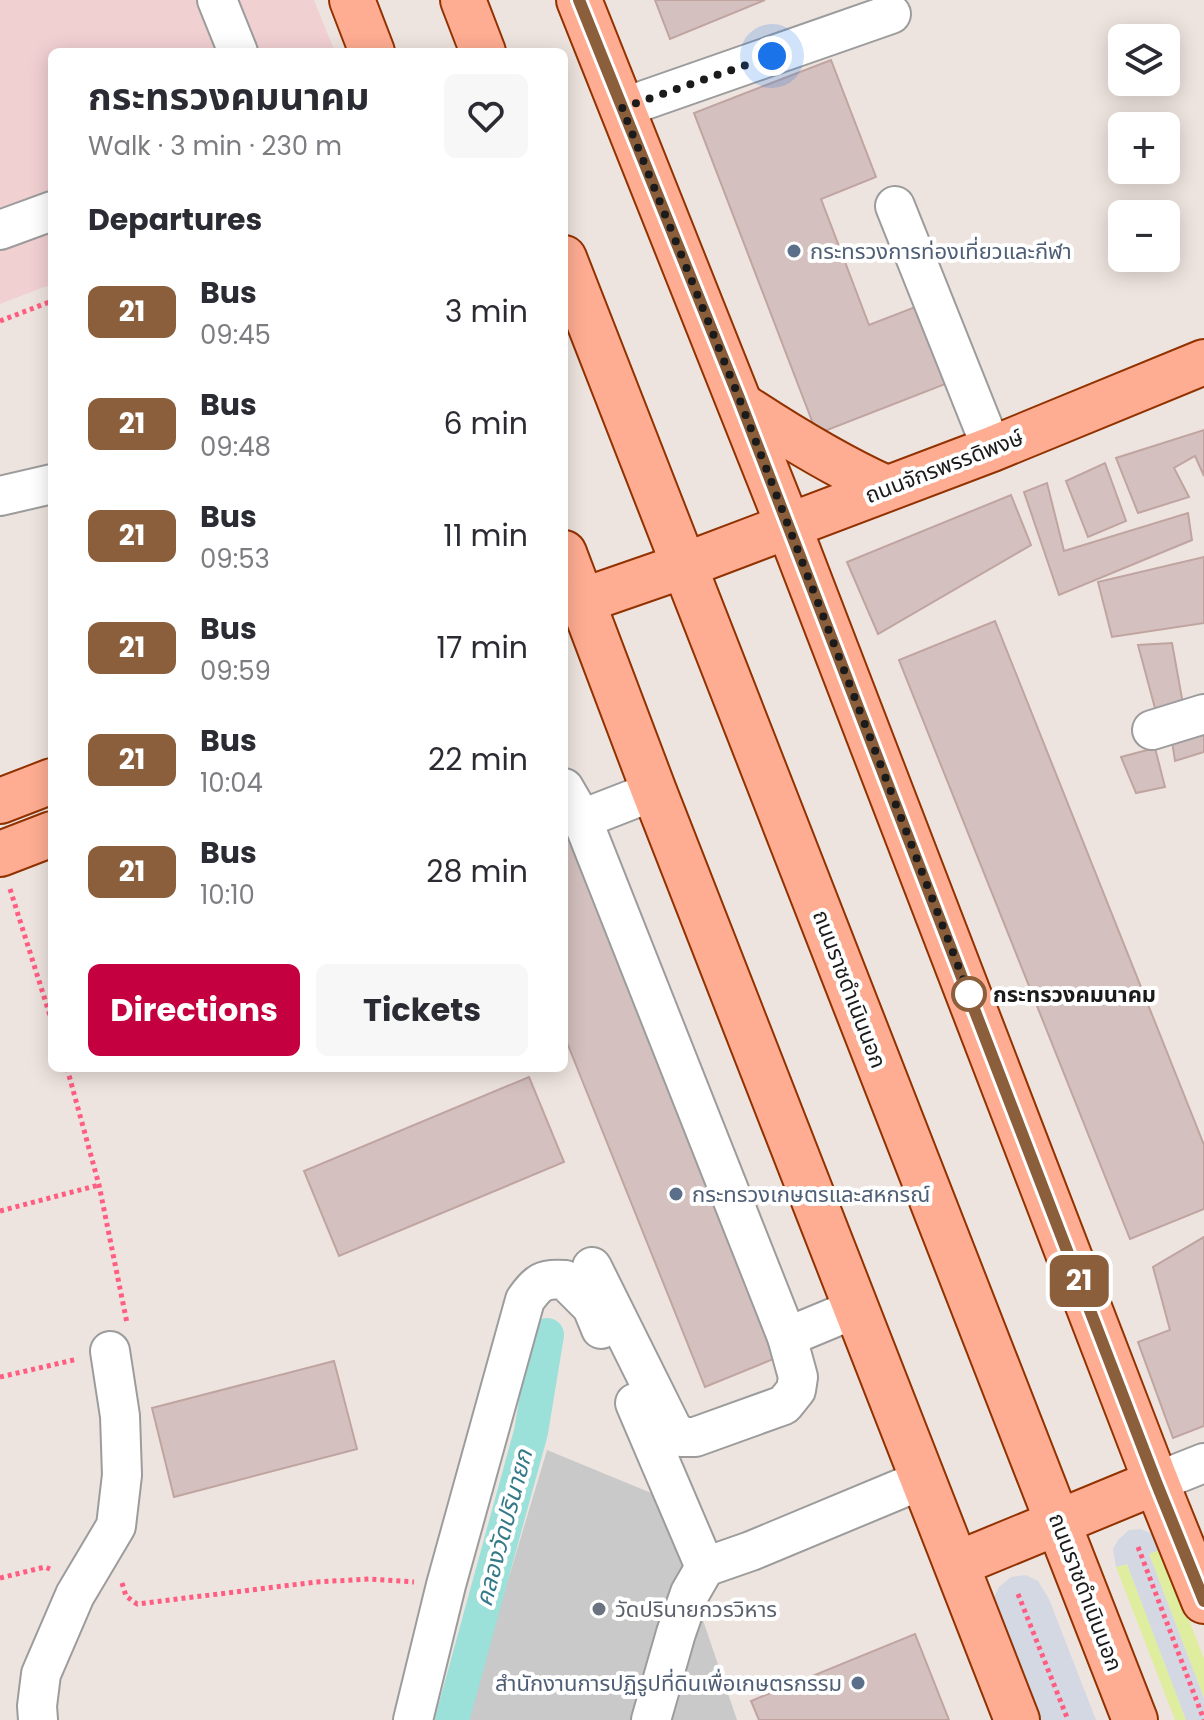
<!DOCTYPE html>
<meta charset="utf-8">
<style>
body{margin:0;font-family:Poppins,"Noto Sans Thai",sans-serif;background:#f7f7f7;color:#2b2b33;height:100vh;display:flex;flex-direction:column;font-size:30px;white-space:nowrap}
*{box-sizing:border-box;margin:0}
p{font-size:26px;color:#7c7c81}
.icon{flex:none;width:44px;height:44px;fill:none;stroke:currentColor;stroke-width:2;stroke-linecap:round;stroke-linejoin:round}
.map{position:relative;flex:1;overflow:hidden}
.sheet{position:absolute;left:48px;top:48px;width:520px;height:1024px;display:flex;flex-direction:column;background:#fff;border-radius:12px;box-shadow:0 4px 20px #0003}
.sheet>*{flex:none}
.badge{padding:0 16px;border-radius:12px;font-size:28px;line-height:52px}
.fabs{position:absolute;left:1108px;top:24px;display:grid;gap:16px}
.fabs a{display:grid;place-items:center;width:72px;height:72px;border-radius:12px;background:#fff;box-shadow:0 4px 20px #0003;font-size:40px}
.you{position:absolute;width:40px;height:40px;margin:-20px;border:6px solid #fff;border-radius:50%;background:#1a73e8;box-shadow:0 0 0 12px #1a73e833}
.map>.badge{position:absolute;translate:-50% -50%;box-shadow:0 0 0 4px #fff}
h2{padding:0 40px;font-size:30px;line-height:72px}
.round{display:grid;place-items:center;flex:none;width:84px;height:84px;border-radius:12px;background:#f7f7f7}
.head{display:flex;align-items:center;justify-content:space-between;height:136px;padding:0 40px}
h1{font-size:38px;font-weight:700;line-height:60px}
.action{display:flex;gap:16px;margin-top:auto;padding:16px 40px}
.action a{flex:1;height:92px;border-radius:12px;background:#c50040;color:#fff;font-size:32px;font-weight:700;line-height:92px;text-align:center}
.action a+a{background:#f7f7f7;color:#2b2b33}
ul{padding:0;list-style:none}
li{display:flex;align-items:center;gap:24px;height:112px;padding:0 40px}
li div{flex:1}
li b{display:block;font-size:30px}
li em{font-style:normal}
li .badge{min-width:88px;font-weight:700;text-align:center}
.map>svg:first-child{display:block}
.religious{fill:#c9c9c9}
.military{fill:#f1d0d2}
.grass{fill:#dfed9f}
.plaza{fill:#d3d8e3}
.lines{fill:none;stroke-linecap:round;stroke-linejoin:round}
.canal{stroke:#9be0d9;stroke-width:34}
.building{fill:#d4c1bf;stroke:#c0a4a0;stroke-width:2}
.minor-casing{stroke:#9c9c9c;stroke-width:42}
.major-casing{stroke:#913200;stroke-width:48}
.path{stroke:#ff5e82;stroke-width:5;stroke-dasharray:4 4;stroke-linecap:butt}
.minor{stroke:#fff;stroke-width:38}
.major{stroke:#ffad92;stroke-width:44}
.line-casing{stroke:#fff;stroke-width:18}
.line{stroke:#8b5e3c;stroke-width:12}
.walk{stroke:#1b1b1b;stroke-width:8;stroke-dasharray:0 14.4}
.service-dot{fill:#5c6f8a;stroke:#fff;stroke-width:3}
.stop-dot{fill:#fff;stroke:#8b5e3c;stroke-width:4}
.worship-dot{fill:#6b7280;stroke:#fff;stroke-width:3}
.labels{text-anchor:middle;stroke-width:8;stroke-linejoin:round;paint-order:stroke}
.service-label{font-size:22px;fill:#4e5e75;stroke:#fff;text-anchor:start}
.street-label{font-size:22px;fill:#1b1b1b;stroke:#fff}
.stop-label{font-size:22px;font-weight:bold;fill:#1b1b1b;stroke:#fff;text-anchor:start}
.worship-label{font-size:22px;fill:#5b616d;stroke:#fff;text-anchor:start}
.water-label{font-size:24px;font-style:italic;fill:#357a89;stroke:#fff}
</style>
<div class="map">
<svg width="1204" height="1720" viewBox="0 0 1204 1720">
<rect width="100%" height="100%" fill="#eee4df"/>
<path class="religious" d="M547,1450l114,47 76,223h-271z"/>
<path class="military" d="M0,0h314l21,52h-283v232l-52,20z"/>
<g class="grass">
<path d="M1162,1549l42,110v39l-55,-144z"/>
<path d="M1127,1564l59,156h-11l-59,-153z"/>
</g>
<g class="plaza">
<path d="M1141,1529l11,5 10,15 -13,5 55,144v22h-18l-59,-156 -11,3 -3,-18 5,-9 11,-10z"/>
<path d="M1026,1575l12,6 11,18 47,121h-60l-40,-103 -3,-18 6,-12 12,-10z"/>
</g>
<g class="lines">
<path class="canal" d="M452,1720l79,-288 16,-97"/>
</g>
<g class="building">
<path d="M655,0h110l-95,39z"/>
<path d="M831,60l45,117 -55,22 48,126 54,-21 30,77 -136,53 -123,-321z"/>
<path d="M1204,430v46l-9,-20 -21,12 15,29 -51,16 -22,-55z"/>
<path d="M1105,463l21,58 -38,16 -22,-56z"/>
<path d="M1047,483l17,68 124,-38 4,27 -133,55 -35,-103z"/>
<path d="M1011,495l20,50 -153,89 -31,-72z"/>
<path d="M1204,557v66l-92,14 -14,-55z"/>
<path d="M995,621l209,524v64l-74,30 -231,-579z"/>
<path d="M1172,643l11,61 -27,8 -18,-67z"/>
<path d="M1204,729v23l-29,9 -3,-20z"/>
<path d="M1155,748l10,39 -29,6 -15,-36z"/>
<path d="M564,812l224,541 -83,34 -141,-352z"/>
<path d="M529,1077l35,85 -225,94 -35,-85z"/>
<path d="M1204,1237v189l-31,12 -35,-96 32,-12 -17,-63z"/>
<path d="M334,1361l23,88 -183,48 -22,-89z"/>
<path d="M915,1634l34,86h-190l-8,-19z"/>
</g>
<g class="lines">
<defs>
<g id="minor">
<path d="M217,0l21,52"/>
<path d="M622,108l269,-94"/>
<path d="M895,206l97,243"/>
<path d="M0,230l52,-19"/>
<path d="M0,496l52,-12"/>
<path d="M1152,730l52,-16"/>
<path d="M564,788l18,31 205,518 11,40 -2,13 -12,15 -89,32h-14l-9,-9 -80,-161"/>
<path d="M582,819l72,-28"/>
<path d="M787,1337l70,-29"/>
<path d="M635,1403l70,164"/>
<path d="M1156,1482l48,-19"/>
<path d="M38,1720l-1,-14 4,-32 34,-79 41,-69 6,-51 -2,-59 -10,-65"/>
<path d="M413,1720l33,-135 79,-285c13,-18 18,-22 40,-20l27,27 9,22"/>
<path d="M651,1720l25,-87 14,-40 15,-26 46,-16 173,-72"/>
</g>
<g id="major">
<path d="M352,0l20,52"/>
<path d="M463,0l20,52"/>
<path d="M579,0l209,525 368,957 48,119"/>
<path d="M564,258l571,1462"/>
<path d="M741,405c47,31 94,60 145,83"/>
<path d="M564,553l90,238 363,929"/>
<path d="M564,602l18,-1 101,-35 309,-117 212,-87"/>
<path d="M0,801l52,-20"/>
<path d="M0,854l52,-20"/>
<path d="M957,1564l199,-82"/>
</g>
</defs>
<use href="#minor" class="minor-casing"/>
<use href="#major" class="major-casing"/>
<g class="path">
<path d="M0,321l52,-20"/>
<path d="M10,889l42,133"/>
<path d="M67,1068l32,117 28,138"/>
<path d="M0,1211l99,-26"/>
<path d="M0,1377l78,-18"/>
<path d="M1138,1547l66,173"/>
<path d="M0,1578l45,-11 5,2"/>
<path d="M122,1583l4,13 11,8 179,-22 54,-3 44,3"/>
<path d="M1018,1594l50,126"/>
</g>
<use href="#minor" class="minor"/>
<use href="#major" class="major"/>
</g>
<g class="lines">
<defs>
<path id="line" d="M579,0l160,398 417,1084 48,119"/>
</defs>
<use href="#line" class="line-casing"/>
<use href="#line" class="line"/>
<path class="walk" d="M772,56l-150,52 117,290 230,596"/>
</g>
<g class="service-dot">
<circle cx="794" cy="251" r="8"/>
<circle cx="676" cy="1194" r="8"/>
<circle cx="858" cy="1683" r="8"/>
</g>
<circle class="stop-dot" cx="969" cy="994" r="16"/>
<circle class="worship-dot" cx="599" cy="1609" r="8"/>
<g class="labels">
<g class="service-label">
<text x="810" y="259">กระทรวงการท่องเที่ยวและกีฬา</text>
<text x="692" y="1202">กระทรวงเกษตรและสหกรณ์</text>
<text x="842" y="1691" text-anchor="end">สำนักงานการปฏิรูปที่ดินเพื่อเกษตรกรรม</text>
</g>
<g class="street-label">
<text transform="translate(944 466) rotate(-21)" y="8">ถนนจักรพรรดิพงษ์</text>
<text transform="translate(850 989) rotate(69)" y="8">ถนนราชดำเนินนอก</text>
<text transform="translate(1086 1592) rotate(69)" y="8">ถนนราชดำเนินนอก</text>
</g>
<g class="stop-label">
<text x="993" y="1002">กระทรวงคมนาคม</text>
</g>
<g class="worship-label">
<text x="615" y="1617">วัดปรินายกวรวิหาร</text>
</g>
<g class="water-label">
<text transform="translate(504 1528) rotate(-75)" y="8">คลองวัดปรินายก</text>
</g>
</g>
</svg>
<div class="fabs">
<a><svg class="icon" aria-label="layers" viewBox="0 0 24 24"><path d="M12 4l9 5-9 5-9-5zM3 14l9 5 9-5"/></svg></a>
<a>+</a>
<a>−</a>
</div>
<div class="you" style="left:772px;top:56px"></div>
<b class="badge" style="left:1079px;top:1281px;background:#8b5e3c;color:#fff">21</b>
<section class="sheet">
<div class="head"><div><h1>กระทรวงคมนาคม</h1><p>Walk · 3 min · 230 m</p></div><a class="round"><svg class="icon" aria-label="heart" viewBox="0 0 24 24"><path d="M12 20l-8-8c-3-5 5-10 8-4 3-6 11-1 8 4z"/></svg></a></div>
<h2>Departures</h2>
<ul>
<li><span class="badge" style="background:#8b5e3c;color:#fff">21</span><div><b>Bus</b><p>09:45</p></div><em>3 min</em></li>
<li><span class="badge" style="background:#8b5e3c;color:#fff">21</span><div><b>Bus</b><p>09:48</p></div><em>6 min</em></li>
<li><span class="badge" style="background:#8b5e3c;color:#fff">21</span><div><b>Bus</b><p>09:53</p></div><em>11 min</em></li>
<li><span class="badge" style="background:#8b5e3c;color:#fff">21</span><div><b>Bus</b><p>09:59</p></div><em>17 min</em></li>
<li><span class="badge" style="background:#8b5e3c;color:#fff">21</span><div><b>Bus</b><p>10:04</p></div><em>22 min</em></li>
<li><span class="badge" style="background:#8b5e3c;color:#fff">21</span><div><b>Bus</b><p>10:10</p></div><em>28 min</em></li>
</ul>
<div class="action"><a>Directions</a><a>Tickets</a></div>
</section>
</div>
